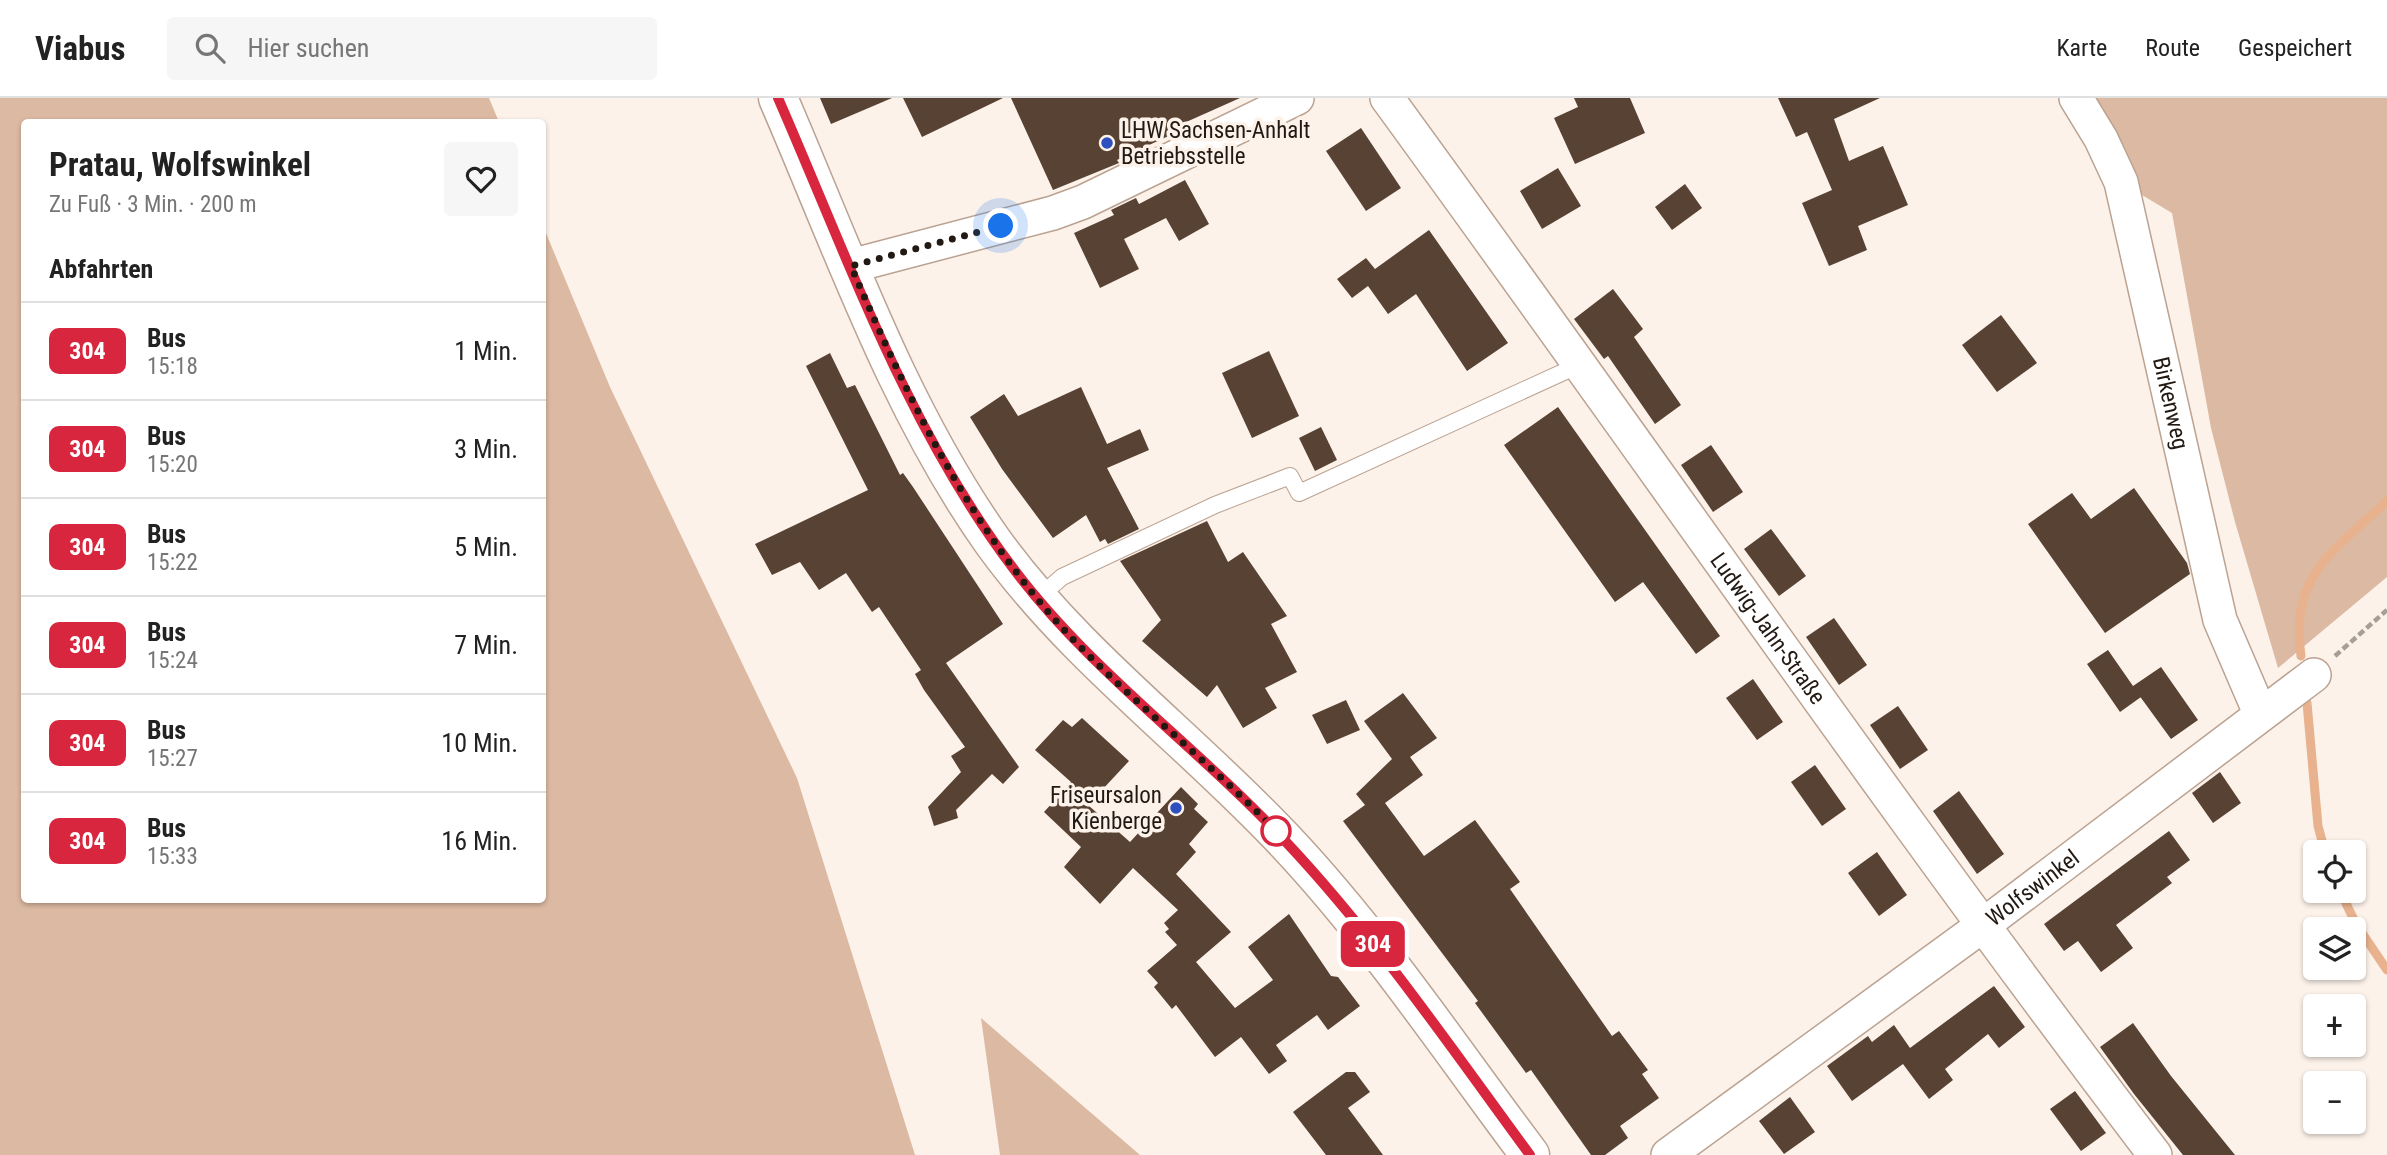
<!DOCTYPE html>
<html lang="de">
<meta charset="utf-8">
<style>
body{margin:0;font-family:"Roboto Condensed",sans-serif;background:#f6f6f6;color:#222;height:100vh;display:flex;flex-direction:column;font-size:26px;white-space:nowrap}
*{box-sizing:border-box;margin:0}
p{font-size:23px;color:#767676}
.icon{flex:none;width:38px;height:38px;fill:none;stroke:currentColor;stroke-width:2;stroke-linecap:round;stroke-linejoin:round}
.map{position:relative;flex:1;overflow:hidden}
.side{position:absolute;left:21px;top:21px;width:525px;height:784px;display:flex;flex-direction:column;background:#fff;border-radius:7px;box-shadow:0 2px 5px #0004}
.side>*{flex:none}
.badge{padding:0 14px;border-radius:10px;font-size:24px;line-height:46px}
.controls{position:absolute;left:2303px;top:742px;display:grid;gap:14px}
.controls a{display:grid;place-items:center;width:63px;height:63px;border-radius:7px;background:#fff;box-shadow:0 2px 5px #0004;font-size:35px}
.you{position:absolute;width:35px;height:35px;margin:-18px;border:5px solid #fff;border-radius:50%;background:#1a73e8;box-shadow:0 0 0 10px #1a73e833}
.map>.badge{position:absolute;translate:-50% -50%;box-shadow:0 0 0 4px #fff}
h2{padding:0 28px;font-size:26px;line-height:63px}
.round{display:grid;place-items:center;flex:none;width:74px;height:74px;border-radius:7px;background:#f6f6f6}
.head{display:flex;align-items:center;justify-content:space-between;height:119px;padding:0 28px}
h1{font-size:33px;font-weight:700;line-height:52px}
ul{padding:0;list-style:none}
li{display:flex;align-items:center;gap:21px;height:98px;padding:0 28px;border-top:2px solid #e0e0e0}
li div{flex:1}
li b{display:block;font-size:26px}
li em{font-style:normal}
li .badge{min-width:77px;font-weight:700;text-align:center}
header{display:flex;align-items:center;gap:42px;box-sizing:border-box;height:98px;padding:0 35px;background:#fff;border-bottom:2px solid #e0e0e0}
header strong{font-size:33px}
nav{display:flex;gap:38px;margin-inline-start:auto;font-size:24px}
.search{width:490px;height:63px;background:#f6f6f6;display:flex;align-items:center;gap:18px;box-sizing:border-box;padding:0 24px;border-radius:7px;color:#767676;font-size:26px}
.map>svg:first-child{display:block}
.green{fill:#dcb9a2}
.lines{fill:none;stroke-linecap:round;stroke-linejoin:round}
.stream{stroke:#e7b28d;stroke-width:9}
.building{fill:#574233}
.service-casing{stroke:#bba291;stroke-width:18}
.minor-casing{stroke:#bba291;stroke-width:36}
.secondary-casing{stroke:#bba291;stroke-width:41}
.path{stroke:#a79e96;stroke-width:4.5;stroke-dasharray:7 3.5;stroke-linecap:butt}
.service{stroke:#fff;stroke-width:16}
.minor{stroke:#fff;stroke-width:33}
.secondary{stroke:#fff;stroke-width:38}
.line-casing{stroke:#fff;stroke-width:16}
.line{stroke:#d7263d;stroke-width:10}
.walk{stroke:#221913;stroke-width:7;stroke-dasharray:0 12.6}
.poi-dot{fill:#2d4fbf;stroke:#fcf2ea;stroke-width:2.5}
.stop-dot{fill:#fff;stroke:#d7263d;stroke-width:3.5}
.labels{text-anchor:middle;stroke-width:7;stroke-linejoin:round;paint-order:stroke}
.poi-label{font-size:23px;fill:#221913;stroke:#fcf2ea;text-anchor:start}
.street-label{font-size:23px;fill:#221913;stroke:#fcf2ea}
</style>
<header>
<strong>Viabus</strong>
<div class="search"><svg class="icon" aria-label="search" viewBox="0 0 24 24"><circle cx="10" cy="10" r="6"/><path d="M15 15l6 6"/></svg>Hier suchen</div>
<nav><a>Karte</a><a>Route</a><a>Gespeichert</a></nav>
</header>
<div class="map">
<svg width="2387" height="1057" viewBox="0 0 2387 1057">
<rect width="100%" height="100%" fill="#fcf2ea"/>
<g class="green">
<path d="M0,0h489l10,24h-475v778h518l1,-674 67,161 187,391 118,377h-915z"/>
<path d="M2095,0h292v479l-109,91 -43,-146 -24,-94 -39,-215 -30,-18 -15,-42z"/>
<path d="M981,920l159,137h-140z"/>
</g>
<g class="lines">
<g class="stream">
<path d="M2301,558c-12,-81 33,-105 86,-155"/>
<path d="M2307,605l11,123 7,26"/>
<path d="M2340,793l16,33 31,46"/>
</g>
</g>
<g class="building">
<path d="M820,0h72l-61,26z"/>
<path d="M903,0h100l-81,39z"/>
<path d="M1011,0h229l-65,29 2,5 -60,28 2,3 -66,27z"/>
<path d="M1574,0h56l15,35 -70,31 -21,-46 24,-11z"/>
<path d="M1778,0h102l-46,21 15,42 34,-15 25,59 -50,21 9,24 -38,16 -27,-63 30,-13 -25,-58 -11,5z"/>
<path d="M1361,30l40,60 -35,23 -40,-60z"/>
<path d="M1558,70l23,38 -39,23 -22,-38z"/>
<path d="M1185,82l24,44 -30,17 -13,-23 -42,21 15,30 -39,19 -26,-55 40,-18 -3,-5 25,-12 3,6z"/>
<path d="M1685,86l17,24 -30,22 -17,-23z"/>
<path d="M1429,132l79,113 -41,28 -51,-77 -28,20 -20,-28 -16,12 -15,-19 29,-21 9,11z"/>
<path d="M1613,191l30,40 -9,8 47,68 -26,19 -47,-68 -4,3 -30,-40z"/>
<path d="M2001,217l36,48 -40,29 -35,-47z"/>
<path d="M1269,253l30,65 -47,22 -30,-65z"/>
<path d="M830,255l17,35 8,-3 45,90 3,-2 10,14 90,137 -57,39 73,104 -16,17 -11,-10 -36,36 2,8 -24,8 -6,-19 33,-35 -10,-16 14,-9 -41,-57 -9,-16 6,-4 -42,-63 -7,5 -26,-39 -27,17 -19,-28 -28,13 -17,-31 113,-54 -62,-124z"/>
<path d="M1081,289l26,57 33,-15 9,21 -42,18 32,61 -31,15 -3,-5 -5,3 -14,-27 -33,23 -51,-69 -32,-52 34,-23 14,22z"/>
<path d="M1558,309l162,229 -24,18 -53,-72 -28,20 -111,-157z"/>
<path d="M1321,329l16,33 -22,11 -16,-33z"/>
<path d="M1711,347l32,47 -30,20 -32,-47z"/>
<path d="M2134,390l53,75 3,11 -85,59 -77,-109 44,-31 19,26z"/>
<path d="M1207,423l21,41 15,-10 44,64 -16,8 26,48 -32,16 12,20 -34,20 -26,-43 -10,12 -65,-56 19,-21 -41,-59z"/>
<path d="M1771,431l35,47 -27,20 -35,-47z"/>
<path d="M1834,520l33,47 -28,20 -33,-48z"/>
<path d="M2108,552l25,36 28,-19 37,53 -27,19 -35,-48 5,6 -21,15 -33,-48z"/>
<path d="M1753,581l30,43 -26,18 -31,-42z"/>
<path d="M1403,595l34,45 -27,19 13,18 -38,28 39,53 51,-36 45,62 -10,7 102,147 7,-5 29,39 -6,4 17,24 -39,28 8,12 -23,17h-14l-60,-85 -5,3 -51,-70 3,-2 -135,-180 22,-16 -9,-11 36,-35 -28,-38z"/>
<path d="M1346,602l14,30 -33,14 -15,-29z"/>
<path d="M1898,608l30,44 -28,19 -30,-44z"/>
<path d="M1082,620l47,43 -41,44 42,37 51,-55 17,17 -4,5 14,13 -19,22 7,8 -20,22 55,58 -35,30 39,46 38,-28 -25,-33 41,-33 42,62 7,1 22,29 -32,24 -11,-15 -41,30 11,16 -18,13 -28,-37 -26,20 -39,-52 -4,4 -18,-22 4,-4 -11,-12 30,-26 -12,-13 4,-3 -5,-6 14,-13 -45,-42 -33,36 -36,-37 17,-20 -37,-35 27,-30 -36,-32 28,-30 9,7z"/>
<path d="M1815,667l31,44 -24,17 -31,-44z"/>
<path d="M2220,674l21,31 -28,20 -21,-30z"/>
<path d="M1959,693l45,63 -27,20 -44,-63z"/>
<path d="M2169,733l21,29 -23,17 5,6 -56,42 17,23 -32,24 -23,-31 -14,10 -20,-27z"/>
<path d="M1877,754l30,43 -28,21 -31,-43z"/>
<path d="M1994,888l31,41 -26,21 -11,-14 -43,35 8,11 -24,19 -26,-35 -51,37 -25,-35 41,-30 4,6 22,-17 16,23z"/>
<path d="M2133,925l38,53 64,79h-52l-49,-61 -34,-47z"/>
<path d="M1346,974h9l15,20 -22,16 35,47h-57l-33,-43z"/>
<path d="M2075,993l31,42 -25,18 -31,-42z"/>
<path d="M1790,999l25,35 -31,22 -25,-33z"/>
</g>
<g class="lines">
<defs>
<path id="service" d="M1038,500l24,-21 153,-72 75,-29 9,17 282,-129"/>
<g id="minor">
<path id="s1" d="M1387,0c257,352 504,711 768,1057"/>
<path id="s2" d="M2076,0l25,41 20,43 99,438 40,93"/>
<path d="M851,168l202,-53 30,-11 214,-104"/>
<path id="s3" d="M1668,1057l314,-229 332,-251"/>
</g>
<path id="secondary" d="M778,0c65,150 120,310 215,444 83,115 198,198 294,301 90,96 164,207 243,312"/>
</defs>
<use href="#service" class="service-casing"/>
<use href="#minor" class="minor-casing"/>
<use href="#secondary" class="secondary-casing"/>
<path class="path" d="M2335,558l52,-46"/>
<use href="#service" class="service"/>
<use href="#minor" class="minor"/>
<use href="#secondary" class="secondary"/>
</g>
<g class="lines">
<defs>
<path id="line" d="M778,0c70,160 129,330 235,470 78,104 186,180 274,275 90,96 165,206 243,312"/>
</defs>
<use href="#line" class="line-casing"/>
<use href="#line" class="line"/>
<path class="walk" d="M1001,128l-150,40c55,128 113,251 206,356 68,75 149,136 219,209"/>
</g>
<g class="poi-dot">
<circle cx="1107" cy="45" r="7"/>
<circle cx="1176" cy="710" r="7"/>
</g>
<circle class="stop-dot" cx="1276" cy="733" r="14"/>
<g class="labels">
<g class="poi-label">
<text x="1121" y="40">LHW Sachsen-Anhalt<tspan x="1121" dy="26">Betriebsstelle</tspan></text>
<text x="1162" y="705" text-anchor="end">Friseursalon<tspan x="1162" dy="26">Kienberge</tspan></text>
</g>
<g class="street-label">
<text dy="8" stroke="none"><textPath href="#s2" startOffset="322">Birkenweg</textPath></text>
<text dy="8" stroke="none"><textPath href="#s1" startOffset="653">Ludwig-Jahn-Straße</textPath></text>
<text dy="8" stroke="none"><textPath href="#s3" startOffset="452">Wolfswinkel</textPath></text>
</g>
</g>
</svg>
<div class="controls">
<a><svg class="icon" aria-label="locate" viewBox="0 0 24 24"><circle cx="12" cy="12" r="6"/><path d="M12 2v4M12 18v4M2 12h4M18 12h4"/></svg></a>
<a><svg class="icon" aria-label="layers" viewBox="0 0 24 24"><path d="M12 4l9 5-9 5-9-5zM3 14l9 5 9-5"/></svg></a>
<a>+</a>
<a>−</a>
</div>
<div class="you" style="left:1001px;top:128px"></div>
<b class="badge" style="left:1373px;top:846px;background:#d7263d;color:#fff">304</b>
<section class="side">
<div class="head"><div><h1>Pratau, Wolfswinkel</h1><p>Zu Fuß · 3 Min. · 200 m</p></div><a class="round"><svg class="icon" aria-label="heart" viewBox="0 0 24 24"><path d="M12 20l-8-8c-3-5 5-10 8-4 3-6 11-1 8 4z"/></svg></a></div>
<h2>Abfahrten</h2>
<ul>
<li><span class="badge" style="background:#d7263d;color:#fff">304</span><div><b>Bus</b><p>15:18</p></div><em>1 Min.</em></li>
<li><span class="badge" style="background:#d7263d;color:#fff">304</span><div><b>Bus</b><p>15:20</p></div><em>3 Min.</em></li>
<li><span class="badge" style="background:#d7263d;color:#fff">304</span><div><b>Bus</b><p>15:22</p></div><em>5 Min.</em></li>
<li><span class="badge" style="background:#d7263d;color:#fff">304</span><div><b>Bus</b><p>15:24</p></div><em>7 Min.</em></li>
<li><span class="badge" style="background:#d7263d;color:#fff">304</span><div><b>Bus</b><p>15:27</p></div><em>10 Min.</em></li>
<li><span class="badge" style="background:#d7263d;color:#fff">304</span><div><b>Bus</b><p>15:33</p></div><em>16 Min.</em></li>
</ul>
</section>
</div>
